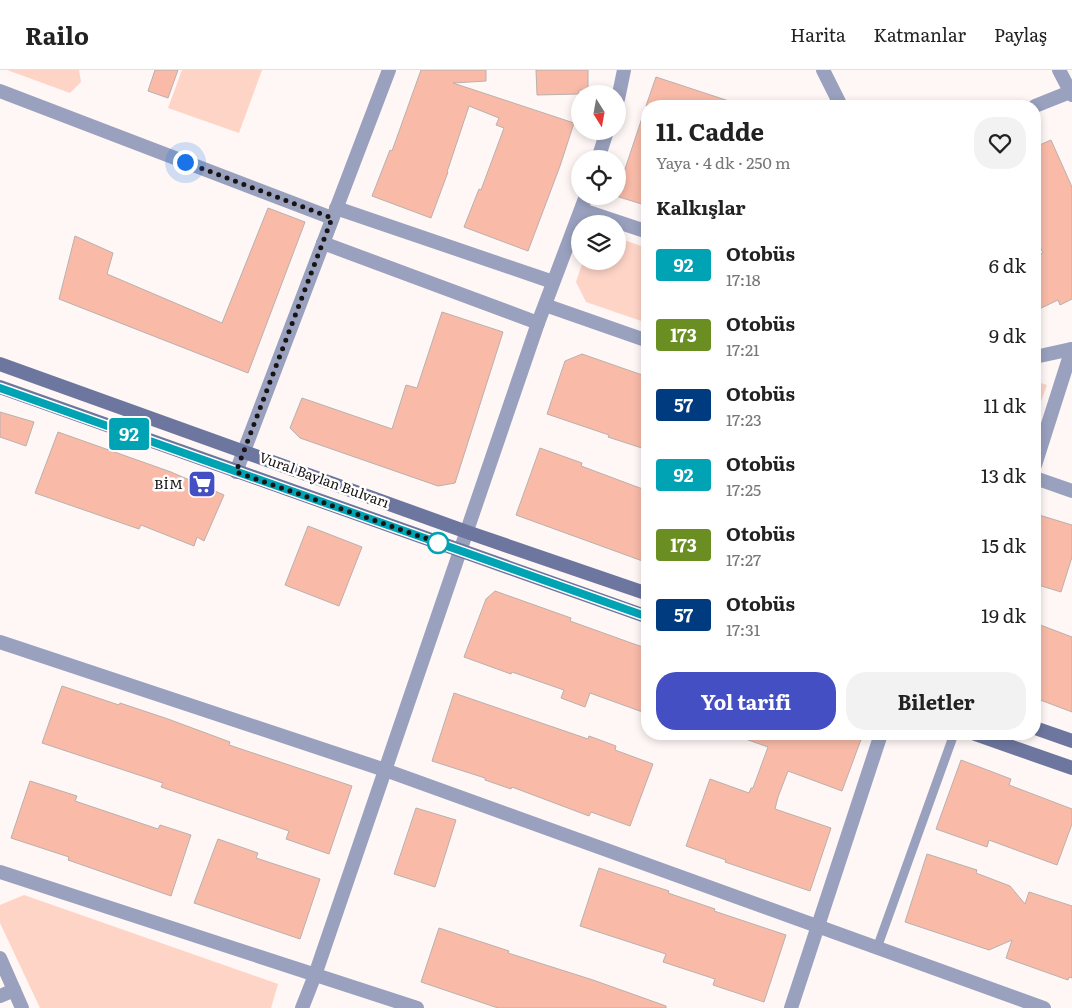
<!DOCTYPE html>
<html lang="tr">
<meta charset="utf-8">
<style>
body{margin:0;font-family:Literata,serif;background:#f2f2f2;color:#222;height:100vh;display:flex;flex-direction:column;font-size:19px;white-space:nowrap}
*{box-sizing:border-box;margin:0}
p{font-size:16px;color:#767676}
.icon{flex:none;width:28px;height:28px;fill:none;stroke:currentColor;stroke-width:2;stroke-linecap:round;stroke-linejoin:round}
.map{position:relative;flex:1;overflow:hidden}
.sheet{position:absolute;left:641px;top:30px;width:400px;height:640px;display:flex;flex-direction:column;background:#fff;border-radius:20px;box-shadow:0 2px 8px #0003}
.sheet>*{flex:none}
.badge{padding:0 10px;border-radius:4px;font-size:18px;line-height:32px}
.needle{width:32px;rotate:169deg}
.fabs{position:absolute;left:571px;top:15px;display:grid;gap:10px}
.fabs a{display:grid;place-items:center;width:55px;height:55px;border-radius:50%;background:#fff;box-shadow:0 2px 8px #0003;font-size:25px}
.you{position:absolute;width:25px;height:25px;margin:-12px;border:4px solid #fff;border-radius:50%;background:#1a73e8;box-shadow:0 0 0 8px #1a73e833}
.map>.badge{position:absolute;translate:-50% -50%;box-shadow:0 0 0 2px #fff}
h2{padding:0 15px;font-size:19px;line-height:45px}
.round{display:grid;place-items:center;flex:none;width:52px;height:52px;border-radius:20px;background:#f2f2f2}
.head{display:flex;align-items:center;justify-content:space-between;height:85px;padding:0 15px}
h1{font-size:24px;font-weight:700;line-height:38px}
.button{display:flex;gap:10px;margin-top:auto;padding:10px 15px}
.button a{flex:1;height:58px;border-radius:20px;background:#454fc4;color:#fff;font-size:20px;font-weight:700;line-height:58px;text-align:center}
.button a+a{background:#f2f2f2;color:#222}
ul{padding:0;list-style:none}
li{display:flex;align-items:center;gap:15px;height:70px;padding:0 15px}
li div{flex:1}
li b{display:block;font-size:19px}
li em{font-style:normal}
li .badge{min-width:55px;font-weight:700;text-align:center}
header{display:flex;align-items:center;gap:30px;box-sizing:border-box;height:70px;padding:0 25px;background:#fff;border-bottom:1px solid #e0e0e0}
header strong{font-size:24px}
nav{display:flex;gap:28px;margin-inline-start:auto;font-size:18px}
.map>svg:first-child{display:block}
.green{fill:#fed4c7}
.building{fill:#f9bba8;stroke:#bab0ad}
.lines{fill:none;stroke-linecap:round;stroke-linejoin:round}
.service{stroke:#99a1be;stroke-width:9}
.minor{stroke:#99a1be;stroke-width:14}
.secondary{stroke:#6d769f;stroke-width:14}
.line-casing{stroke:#fff;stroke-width:11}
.line{stroke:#00a3b4;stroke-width:8}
.walk{stroke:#181413;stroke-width:5;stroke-dasharray:0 9}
.stop-dot{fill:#fff;stroke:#00a3b4;stroke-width:2.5}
.labels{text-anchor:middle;stroke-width:5;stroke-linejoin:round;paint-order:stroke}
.street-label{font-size:14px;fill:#181413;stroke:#fff}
.poi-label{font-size:14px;fill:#181413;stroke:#fff;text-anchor:end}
</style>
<header>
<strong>Railo</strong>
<nav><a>Harita</a><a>Katmanlar</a><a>Paylaş</a></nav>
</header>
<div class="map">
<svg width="1072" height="938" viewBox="0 0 1072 938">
<rect width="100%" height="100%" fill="#fef7f5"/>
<g class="green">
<path d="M7,0h72l2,12 -11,11z"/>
<path d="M182,0h80l-23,63 -71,-25z"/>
<path d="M618,168l29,10v75l-61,-21 -10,-20 7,-21h35z"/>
<path d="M1035,311l12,4 -12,33z"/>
<path d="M24,825l254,89 -7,24h-231l-40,-85v-18z"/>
</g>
<g class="building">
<path d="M155,0h23l-10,28 -20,-7z"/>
<path d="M421,0h65v11l-33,2 121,40 -14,43 -32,85 -64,-24 15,-38 2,1 23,-62 -8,-3 3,-7 -30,-12 -22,66h1l-17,46 -59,-22 18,-46 2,1z"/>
<path d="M536,0h52v20h-9v4l-42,1z"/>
<path d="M656,7l82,27 -1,2h-91z"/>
<path d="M645,39l3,1v96l-32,-10z"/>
<path d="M1051,70l21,47v112l-12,6 -2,-5 -23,11v-55l8,-3 -8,-17v-89z"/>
<path d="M268,138l37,14 -57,151 -189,-74 16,-63 38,17 -6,21 115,49z"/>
<path d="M442,242l61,20 -48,151 -17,3 -138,-48 -10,-10 12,-30 90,31 14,-44 11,3z"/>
<path d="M582,284l66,23v73l-40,-13 1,-2 -62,-21 18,-53z"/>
<path d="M0,342l34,10 -8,24 -26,-9z"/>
<path d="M58,362l113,40 53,23 -20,46 -7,-4 -3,9 -53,-21 -2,4 -104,-36z"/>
<path d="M540,378l42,15 -1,3 67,25v72l-132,-48z"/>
<path d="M1039,445l33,10v32l-11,35 -26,-8v-56z"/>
<path d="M308,456l54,21 -23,59 -54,-21z"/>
<path d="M495,521l76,27 -1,3 78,28v65l-58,-21 -5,14 -24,-9 3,-8 -52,-18 -1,2 -47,-17 22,-58z"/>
<path d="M1035,553l37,14v75l-37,-14z"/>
<path d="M62,616l57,19 1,-2 48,16 62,23 -1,3 123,41 -23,68 -43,-15 3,-8 -128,-44 2,-4 -121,-40z"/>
<path d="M454,623l134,46 1,-3 27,10 -1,4 38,14 -23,62 -39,-14 -2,4 -77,-29 -1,2 -26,-9v-2l-53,-17z"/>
<path d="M737,664h126l-21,57 -54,-20 -10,26 -3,12 56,19 -21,63 -85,-29 1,-2 -40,-14 24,-67 39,14 2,-5h2l15,-41 -31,-11z"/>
<path d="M961,690l50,19 -2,6 63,24v15l-15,41 -68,-25 -2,7 -51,-18z"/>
<path d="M30,711l47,15 -2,5 83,28 2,-4 31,10 -20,61 -103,-36 1,-3 -58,-19z"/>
<path d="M416,738l40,12 -21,67 -41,-13z"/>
<path d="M218,769l40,14 -2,5 64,21 -20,60 -106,-36z"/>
<path d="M927,784l50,16 -1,3 34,13 15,18 4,-12 43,14v72l-3,-1 -1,3 -62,-22 6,-18 -23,10 -84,-28z"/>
<path d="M599,798l70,23 -1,2 47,16 -1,2 72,24 -22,67 -51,-17 2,-6 -52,-17 3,-8 -86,-28z"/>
<path d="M439,858l70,23 -1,2 85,27 73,26v2h-168l-77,-26z"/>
</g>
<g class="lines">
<path class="service" d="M877,878l77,-214"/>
<g class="minor">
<path d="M823,0l18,36"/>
<path d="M1059,0l13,25"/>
<path d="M0,21l332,127"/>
<path d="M618,29l6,-29"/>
<path d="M1035,36l35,-14"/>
<path d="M598,89l9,-28"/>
<path d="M336,138l217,74"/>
<path d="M582,140l66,22"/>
<path d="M323,173l215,80"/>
<path d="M545,235l103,36"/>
<path d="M1035,287l36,-8"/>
<path d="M1035,395l37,-116"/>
<path d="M236,402l153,-402"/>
<path d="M1035,408l37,13"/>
<path d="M0,572l385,128 659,238"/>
<path d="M0,802l417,136"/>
<path d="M0,888l22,50"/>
<path d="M0,926l14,-6"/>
<path d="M302,938l13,-33 223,-652 48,-127"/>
<path d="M791,938l90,-274"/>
</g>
<g class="secondary">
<path d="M0,294l467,168 181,62"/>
<path d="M0,317l648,230"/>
<path d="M1035,658l37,13"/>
<path d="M975,664l97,34"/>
</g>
</g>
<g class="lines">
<defs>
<path id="line" d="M0,318l648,229"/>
</defs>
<use href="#line" class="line-casing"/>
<use href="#line" class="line"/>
<path class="walk" d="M185,92l147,56 -96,254 206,72 -4,-1"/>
</g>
<defs>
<symbol id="supermarket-square" viewBox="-11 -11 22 22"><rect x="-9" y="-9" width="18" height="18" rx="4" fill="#454fc4" stroke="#fff"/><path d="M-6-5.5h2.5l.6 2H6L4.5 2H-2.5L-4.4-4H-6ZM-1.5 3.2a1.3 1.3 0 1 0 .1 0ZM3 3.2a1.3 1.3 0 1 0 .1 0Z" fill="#fff"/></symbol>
</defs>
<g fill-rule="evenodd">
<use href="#supermarket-square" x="186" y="398" width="32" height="32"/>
</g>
<circle class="stop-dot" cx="438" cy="473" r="10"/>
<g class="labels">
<g class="street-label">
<text transform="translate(324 410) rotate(20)" y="5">Vural Baylan Bulvarı</text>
</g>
<g class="poi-label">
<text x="183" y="419">BİM</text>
</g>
</g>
</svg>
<div class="fabs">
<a><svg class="needle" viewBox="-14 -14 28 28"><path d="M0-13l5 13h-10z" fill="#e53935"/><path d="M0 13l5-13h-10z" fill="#767676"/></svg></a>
<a><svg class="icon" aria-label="locate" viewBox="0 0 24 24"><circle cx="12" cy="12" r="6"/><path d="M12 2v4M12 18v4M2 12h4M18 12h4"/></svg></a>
<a><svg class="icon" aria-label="layers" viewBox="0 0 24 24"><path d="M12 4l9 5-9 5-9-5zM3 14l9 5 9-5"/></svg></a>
</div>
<div class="you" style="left:185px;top:92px"></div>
<b class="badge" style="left:129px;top:364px;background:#00a3b4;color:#fff">92</b>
<section class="sheet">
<div class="head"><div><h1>11. Cadde</h1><p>Yaya · 4 dk · 250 m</p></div><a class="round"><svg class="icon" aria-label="heart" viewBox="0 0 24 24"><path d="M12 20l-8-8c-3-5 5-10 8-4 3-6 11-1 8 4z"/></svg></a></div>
<h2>Kalkışlar</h2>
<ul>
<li><span class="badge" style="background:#00a3b4;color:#fff">92</span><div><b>Otobüs</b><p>17:18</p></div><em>6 dk</em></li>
<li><span class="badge" style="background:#6b8e23;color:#fff">173</span><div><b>Otobüs</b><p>17:21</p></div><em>9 dk</em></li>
<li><span class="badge" style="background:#003b80;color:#fff">57</span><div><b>Otobüs</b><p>17:23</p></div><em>11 dk</em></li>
<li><span class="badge" style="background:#00a3b4;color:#fff">92</span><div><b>Otobüs</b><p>17:25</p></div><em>13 dk</em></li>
<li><span class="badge" style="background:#6b8e23;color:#fff">173</span><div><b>Otobüs</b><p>17:27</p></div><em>15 dk</em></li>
<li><span class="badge" style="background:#003b80;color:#fff">57</span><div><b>Otobüs</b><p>17:31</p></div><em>19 dk</em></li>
</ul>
<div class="button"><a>Yol tarifi</a><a>Biletler</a></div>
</section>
</div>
